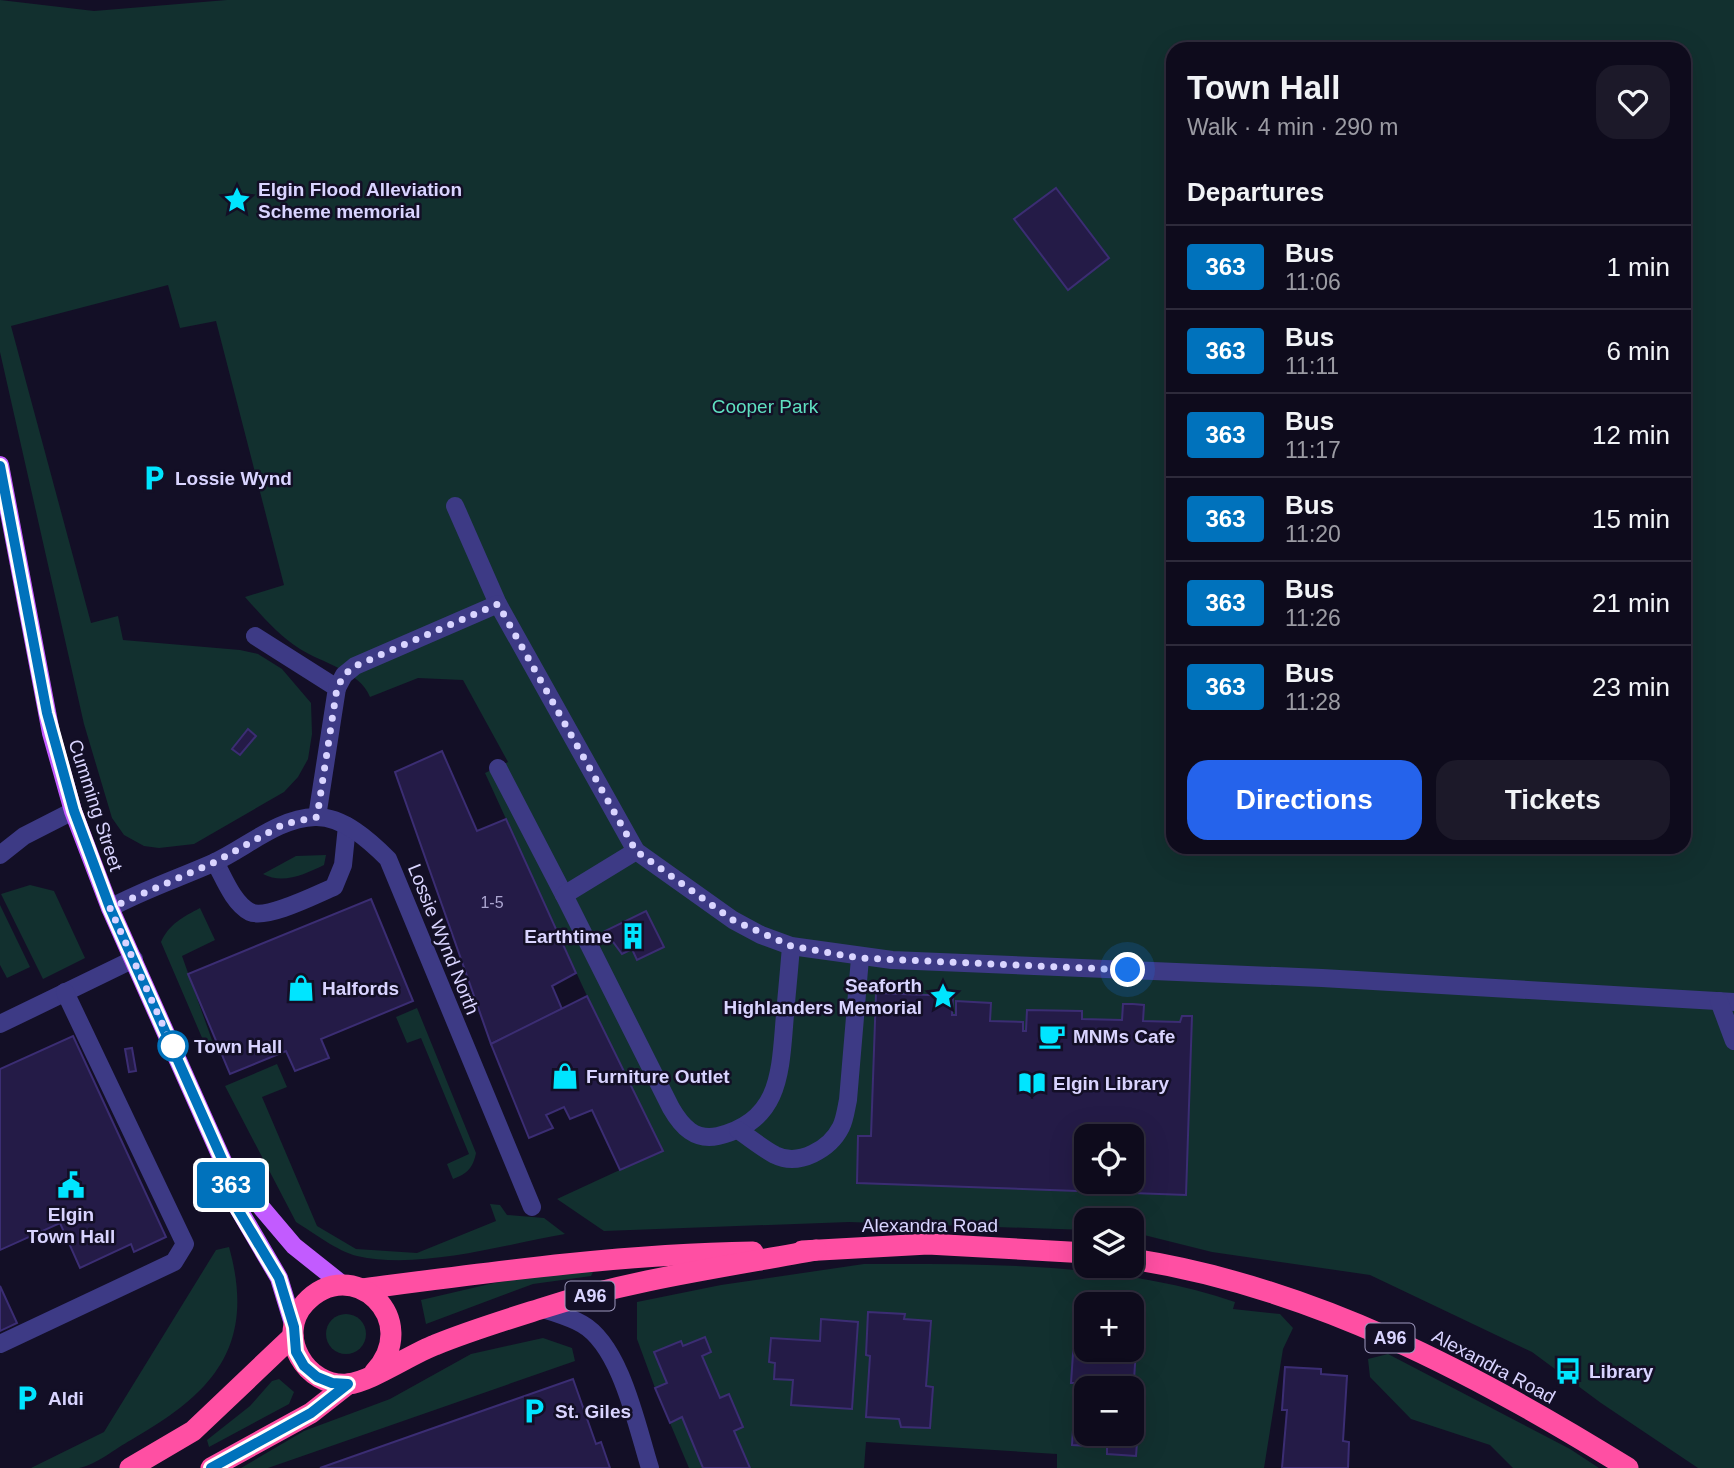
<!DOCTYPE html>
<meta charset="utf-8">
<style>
body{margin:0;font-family:Helvetica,sans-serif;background:#1c1929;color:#f1f3f6;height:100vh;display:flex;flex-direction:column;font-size:26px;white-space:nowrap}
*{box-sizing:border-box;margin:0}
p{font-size:23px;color:#9b9ba3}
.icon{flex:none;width:38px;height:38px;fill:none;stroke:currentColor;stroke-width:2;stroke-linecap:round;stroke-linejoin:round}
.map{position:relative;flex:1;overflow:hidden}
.details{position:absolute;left:1166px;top:42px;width:525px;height:812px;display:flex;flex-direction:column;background:#0e0b1c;border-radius:21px;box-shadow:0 7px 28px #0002,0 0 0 2px #2e2b3b}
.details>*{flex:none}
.badge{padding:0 14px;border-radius:5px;font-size:24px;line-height:46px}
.controls{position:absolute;left:1074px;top:1124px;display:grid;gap:14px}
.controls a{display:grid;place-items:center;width:70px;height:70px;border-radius:14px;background:#0e0b1c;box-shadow:0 7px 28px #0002,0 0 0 2px #2e2b3b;font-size:35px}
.you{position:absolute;width:35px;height:35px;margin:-18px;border:5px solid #fff;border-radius:50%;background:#1a73e8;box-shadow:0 0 0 10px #1a73e833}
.map>.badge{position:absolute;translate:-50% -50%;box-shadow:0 0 0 4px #fff}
h2{padding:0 21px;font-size:26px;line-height:63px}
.round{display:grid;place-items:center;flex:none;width:74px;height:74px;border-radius:21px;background:#1c1929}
.headline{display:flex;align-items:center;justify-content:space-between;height:119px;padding:0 21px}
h1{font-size:33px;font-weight:800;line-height:52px}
.primary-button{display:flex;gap:14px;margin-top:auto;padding:14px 21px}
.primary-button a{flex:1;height:80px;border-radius:21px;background:#2563eb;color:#fff;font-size:28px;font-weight:800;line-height:80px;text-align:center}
.primary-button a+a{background:#1c1929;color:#f1f3f6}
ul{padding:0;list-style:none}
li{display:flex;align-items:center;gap:21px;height:84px;padding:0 21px;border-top:2px solid #2e2b3b}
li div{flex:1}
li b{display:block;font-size:26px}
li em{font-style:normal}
li .badge{min-width:77px;font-weight:700;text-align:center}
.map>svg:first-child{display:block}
.green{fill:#12302f;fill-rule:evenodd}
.building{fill:#241b47;stroke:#3b2d73;stroke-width:2;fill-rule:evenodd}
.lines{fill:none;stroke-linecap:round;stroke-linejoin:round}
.minor{stroke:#3d3a85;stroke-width:18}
.major{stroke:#c25bff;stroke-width:18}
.highway{stroke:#ff4fa3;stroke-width:21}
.line-casing{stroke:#fff;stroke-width:16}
.line{stroke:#0072bc;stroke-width:10}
.walk{stroke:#d9d4ff;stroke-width:7;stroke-dasharray:0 12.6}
.stop-dot{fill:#fff;stroke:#0072bc;stroke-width:3.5}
.labels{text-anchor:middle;stroke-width:5;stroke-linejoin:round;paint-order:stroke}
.number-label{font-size:16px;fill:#aca6d1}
.shield{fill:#130f26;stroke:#9e99be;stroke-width:2}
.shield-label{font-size:18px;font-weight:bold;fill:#d9d4ff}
.poi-label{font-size:19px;font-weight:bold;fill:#d9d4ff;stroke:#130f26;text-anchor:start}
.park-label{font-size:19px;fill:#5fe0c0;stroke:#130f26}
.street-label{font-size:19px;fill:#d9d4ff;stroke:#130f26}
.stop-label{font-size:19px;font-weight:bold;fill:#d9d4ff;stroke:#130f26;text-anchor:start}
</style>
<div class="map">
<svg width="1734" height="1468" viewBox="0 0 1734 1468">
<rect width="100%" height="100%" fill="#130f26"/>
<g class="green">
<path d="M0,0l94,11 133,-11h1507v1468h-36l-97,-65 -69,-51 -162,-77 -158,-23 -80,-20v-12h-45v10l-238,-8 -245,9 -47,-32 106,-49 -76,-154 -102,-223 23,-11 -45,-82 -45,-2 -48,19c-10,-26 -48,-34 -70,-48 -22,-14 -38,-33 -55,-52l39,-12 -68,-264 -36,7 -12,-43 -157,41 80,297 27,-7 5,24 117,10 18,4 24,15 29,34 1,31 -4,25 -10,18 -14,15 -90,52 -35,4 -15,-2 -20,-11 -12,-17 -28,-94 -84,-372zM1172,49h512v798h-512zM1087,1136h45v45h-45z"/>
<path d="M326,855l-2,10c-19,9 -41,20 -61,9l33,-18z"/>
<path d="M30,885l24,6 31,67 -42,21 -42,-85z"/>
<path d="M0,905l30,62 -23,11 -7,-13z"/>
<path d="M200,908l15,32 -33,16 31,87 -7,4 -45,-105c8,-18 22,-25 39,-34z"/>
<path d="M417,1008l59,145c-3,15 -9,21 -23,26l-6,-15 22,-10 -48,-116 -14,5 -11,-26z"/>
<path d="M277,1064l10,23 -25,10 55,129 39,23 61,4 79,-32 -6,-17 10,1 7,10 37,3 21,16c-63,11 -145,36 -208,22 -20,-5 -43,-23 -61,-34l-71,-136z"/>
<path d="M229,1247c28,100 -17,147 -98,193 -15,8 -35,25 -52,28 -15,0 -32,0 -48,0l73,-36 112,-182z"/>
<path d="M864,1264c123,0 253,-2 371,38l-2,7 47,5 13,14 -10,21 -19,119h-207v-14l-191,-12 -2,26h-114l-48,-112 -19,-10 -2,-5 -27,11 13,31 -12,5 -18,-49v-37l84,-17zM1087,1304h45v44l4,1 -4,66h7l-3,41 -29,-2v-7l-35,-3 4,-61h-5l16,-43zM869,1312l35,2v5l27,2 -5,65 7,1 -3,41 -29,-1 -2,-8 -33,-2 4,-61 -4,-1zM822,1319l36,3 -7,87 -59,-4 1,-25 -19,-1 1,-16 -6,-1 2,-24 49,3z"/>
<path d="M586,1269l7,3 -2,4 -58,8 -107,40 -5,-24 73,-17z"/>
<circle cx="346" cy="1334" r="20"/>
<path d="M543,1338l29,10 3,13 -307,107h-27l63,-37 86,-32 81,-45z"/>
<path d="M1388,1354l182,95 29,19h-86l-23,-23 -79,-26 -41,-42 -2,-18z"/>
<path d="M279,1379l15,13 -5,12 -80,43 -2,-7 43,-34 22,-25z"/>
<path d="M682,1417l21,51h-14l-19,-45z"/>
</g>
<g class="building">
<path d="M1056,188l53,70 -41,32 -54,-71z"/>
<path d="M248,729l8,7 -16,19 -8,-6z"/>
<path d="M442,751l35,80 29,-12 70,154 -24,13 10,23 -71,35 -96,-272z"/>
<path d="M371,899l42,102 -92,38 8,19 -34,13 -9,-20 -56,23 -42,-100z"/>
<path d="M646,911l18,36 -27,13 -5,-11 -10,5 -17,-23z"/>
<path d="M876,993l77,3 -1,19h4v-14l35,2 -1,18 33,1v9h3l1,-21 55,1v8l40,1 1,-16h10l11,1 -1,16 37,1 2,-6h10l-6,179 -329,-12 1,-47h13zM1087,1136h45v45h-45z"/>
<path d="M587,996l76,155 -43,19 -28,-60 -22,9 -6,-12 -18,8 7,13 -24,10 -38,-94z"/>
<path d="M73,1036l93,201 -32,15 -3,-8 -51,24 -20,-45 -60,27v-181z"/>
<path d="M132,1048l4,23 -7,1 -4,-23z"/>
<path d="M0,1286l17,37 -17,8z"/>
<path d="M868,1312l37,2 -1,5 27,2 -5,65 7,1 -3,41 -29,-1 -2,-8 -33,-2 4,-61 -4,-1z"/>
<path d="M821,1319l37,3 -6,87 -61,-4 2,-25 -19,-1 1,-16 -6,-1 2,-24 49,3z"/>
<path d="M705,1337l6,15 -9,4 18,42 9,-4 14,33 -9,4 16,37h-47l-21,-51 -12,6 -15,-35 12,-5 -13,-31 27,-11 2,5z"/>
<path d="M1074,1339l13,1v9h49l-4,62v-23h-45v45h45v-18h7l-3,41 -29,-2v-7l-35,-2 4,-62h-5z"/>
<path d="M1285,1367l36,2v5l26,2 -4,65 6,1 -1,26h-66l5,-58h-5z"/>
<path d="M573,1379l23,65 5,-2 9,26h-290z"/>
</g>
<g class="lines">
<g class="minor">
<path d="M455,506l43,98 138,247 97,69 28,15 30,11 101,14 430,18 412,24"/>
<path d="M255,636l82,52 -20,129"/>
<path d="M337,688l7,-13 11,-9 143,-62"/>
<path d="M498,768l66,127"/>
<path d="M636,851l-72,44 107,213c11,19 24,33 47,28 59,-14 62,-58 66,-109 2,-27 5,-54 7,-81"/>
<path d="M0,855l24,-19 49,-25"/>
<path d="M215,862c9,16 18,41 35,50 17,8 67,-18 84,-25l9,-22 4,-39"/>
<path d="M110,908c33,-18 69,-30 103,-45 33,-15 65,-45 102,-46 28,-1 55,24 73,42l144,348"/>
<path d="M1719,1001l15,40"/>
<path d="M0,1024l134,-65"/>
<path d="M738,1130c12,8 24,18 37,25 24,12 55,-6 66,-28 4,-8 5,-18 7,-27l12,-142"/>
<path d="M541,1308c13,5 29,9 41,16 39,22 55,103 68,144"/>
<path d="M0,1344l174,-82 11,-18 -120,-252"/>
</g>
<g class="major">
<path d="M0,465l51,268 22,78 37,97 120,269 5,26 44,75 15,49"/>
<path d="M230,1177l20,17 44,52 49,39"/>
</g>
<g class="highway">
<path d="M802,1251l126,-7 159,9"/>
<path d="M1132,1259c180,28 343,114 496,209"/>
<path d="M362,1289c130,-17 260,-35 391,-37"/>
<path d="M374,1373c50,-53 -22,-121 -69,-70 -30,32 1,85 43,81 22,-2 63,-30 87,-39 34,-14 70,-25 105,-36 89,-29 184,-42 276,-59"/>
<path d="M130,1468l63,-37 100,-95"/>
<path d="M211,1468l100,-55 37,-29"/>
</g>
</g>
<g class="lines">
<defs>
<path id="line" d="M0,466l47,247 27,98 36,97 120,269 4,26 45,75 15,49 2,25 8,14 13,11 15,6 16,1 -37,29 -100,55"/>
</defs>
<use href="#line" class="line-casing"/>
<use href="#line" class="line"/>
<path class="walk" d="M173,1046l2,6 -65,-144 105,-46 69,-38 33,-7 20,-129 7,-13 11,-9 143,-62 138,247 97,69 58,26 68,12 269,12"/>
</g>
<defs>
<symbol id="sight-bare" viewBox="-9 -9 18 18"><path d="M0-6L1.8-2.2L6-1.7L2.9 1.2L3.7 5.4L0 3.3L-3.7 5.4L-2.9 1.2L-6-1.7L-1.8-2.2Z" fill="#00e5ff" stroke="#130f26" stroke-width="2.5" paint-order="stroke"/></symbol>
<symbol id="parking-bare" viewBox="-9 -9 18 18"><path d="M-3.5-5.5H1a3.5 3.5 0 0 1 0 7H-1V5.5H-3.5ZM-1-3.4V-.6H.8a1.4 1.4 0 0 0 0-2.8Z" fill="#00e5ff" stroke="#130f26" stroke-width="2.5" paint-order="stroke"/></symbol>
<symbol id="building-bare" viewBox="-9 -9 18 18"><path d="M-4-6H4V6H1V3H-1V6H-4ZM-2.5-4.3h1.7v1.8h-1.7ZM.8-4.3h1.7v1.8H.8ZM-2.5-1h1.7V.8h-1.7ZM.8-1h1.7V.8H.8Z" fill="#00e5ff" stroke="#130f26" stroke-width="2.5" paint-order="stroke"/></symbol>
<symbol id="shop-bare" viewBox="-9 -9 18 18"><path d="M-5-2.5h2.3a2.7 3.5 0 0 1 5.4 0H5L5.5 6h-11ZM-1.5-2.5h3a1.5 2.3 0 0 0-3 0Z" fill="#00e5ff" stroke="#130f26" stroke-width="2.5" paint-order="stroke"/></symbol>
<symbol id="cafe-bare" viewBox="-9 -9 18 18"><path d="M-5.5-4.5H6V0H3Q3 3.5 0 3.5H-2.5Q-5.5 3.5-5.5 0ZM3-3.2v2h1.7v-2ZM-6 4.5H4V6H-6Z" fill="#00e5ff" stroke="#130f26" stroke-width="2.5" paint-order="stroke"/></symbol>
<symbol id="library-bare" viewBox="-9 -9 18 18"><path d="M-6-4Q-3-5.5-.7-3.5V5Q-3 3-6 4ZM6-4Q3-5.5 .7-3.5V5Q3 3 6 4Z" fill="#00e5ff" stroke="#130f26" stroke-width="2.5" paint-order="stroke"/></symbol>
<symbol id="civic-bare" viewBox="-9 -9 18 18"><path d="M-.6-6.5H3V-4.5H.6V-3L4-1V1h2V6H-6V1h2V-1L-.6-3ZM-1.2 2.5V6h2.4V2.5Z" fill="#00e5ff" stroke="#130f26" stroke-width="2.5" paint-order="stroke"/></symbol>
<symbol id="bus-bare" viewBox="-9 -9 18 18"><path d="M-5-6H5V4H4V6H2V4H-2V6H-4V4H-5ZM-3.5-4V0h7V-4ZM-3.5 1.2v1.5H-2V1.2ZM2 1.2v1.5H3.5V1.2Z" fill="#00e5ff" stroke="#130f26" stroke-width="2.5" paint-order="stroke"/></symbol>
</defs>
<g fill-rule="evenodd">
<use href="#sight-bare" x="218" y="181" width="38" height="38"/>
<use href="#parking-bare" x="135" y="459" width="38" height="38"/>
<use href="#building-bare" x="614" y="917" width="38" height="38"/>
<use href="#shop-bare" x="282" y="969" width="38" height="38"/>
<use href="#sight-bare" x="924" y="977" width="38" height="38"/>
<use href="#cafe-bare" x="1033" y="1017" width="38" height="38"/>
<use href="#shop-bare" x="546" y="1057" width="38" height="38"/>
<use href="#library-bare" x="1013" y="1064" width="38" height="38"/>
<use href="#civic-bare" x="52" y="1166" width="38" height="38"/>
<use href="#bus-bare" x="1549" y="1352" width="38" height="38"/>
<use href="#parking-bare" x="8" y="1379" width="38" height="38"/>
<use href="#parking-bare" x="515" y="1392" width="38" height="38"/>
</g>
<circle class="stop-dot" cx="173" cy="1046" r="14"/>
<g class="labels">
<g class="number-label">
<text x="492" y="908">1-5</text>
</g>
<g class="shield">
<rect x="565.5" y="1281.5" width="49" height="29" rx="5"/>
<rect x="1365.5" y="1323.5" width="49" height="29" rx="5"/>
</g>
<g class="shield-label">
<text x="590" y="1302">A96</text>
<text x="1390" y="1344">A96</text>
</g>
<g class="poi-label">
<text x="258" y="196">Elgin Flood Alleviation<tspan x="258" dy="22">Scheme memorial</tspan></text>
<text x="175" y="485">Lossie Wynd</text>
<text x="612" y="943" text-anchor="end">Earthtime</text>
<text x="922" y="992" text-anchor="end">Seaforth<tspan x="922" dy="22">Highlanders Memorial</tspan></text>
<text x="322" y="995">Halfords</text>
<text x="1073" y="1043">MNMs Cafe</text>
<text x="586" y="1083">Furniture Outlet</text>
<text x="1053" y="1090">Elgin Library</text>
<text x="71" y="1221" text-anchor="middle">Elgin<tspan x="71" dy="22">Town Hall</tspan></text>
<text x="1589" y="1378">Library</text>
<text x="48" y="1405">Aldi</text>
<text x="555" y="1418">St. Giles</text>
</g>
<g class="park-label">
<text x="765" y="413">Cooper Park</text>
</g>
<g class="street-label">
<text transform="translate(96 805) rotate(72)" y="7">Cumming Street</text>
<text transform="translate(444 939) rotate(68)" y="7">Lossie Wynd North</text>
<text x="930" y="1232">Alexandra Road</text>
<text transform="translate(1494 1366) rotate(28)" y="7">Alexandra Road</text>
</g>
<g class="stop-label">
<text x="194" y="1053">Town Hall</text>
</g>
</g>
</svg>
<div class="controls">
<a><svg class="icon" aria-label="locate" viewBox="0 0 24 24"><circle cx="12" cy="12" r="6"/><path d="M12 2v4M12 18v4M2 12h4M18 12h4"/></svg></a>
<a><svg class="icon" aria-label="layers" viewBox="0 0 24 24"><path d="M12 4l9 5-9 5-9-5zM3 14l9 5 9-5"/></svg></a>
<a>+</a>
<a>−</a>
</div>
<div class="you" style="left:1128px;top:970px"></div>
<b class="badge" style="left:231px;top:1185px;background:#0072bc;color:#fff">363</b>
<section class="details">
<div class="headline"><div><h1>Town Hall</h1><p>Walk · 4 min · 290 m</p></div><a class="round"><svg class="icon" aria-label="heart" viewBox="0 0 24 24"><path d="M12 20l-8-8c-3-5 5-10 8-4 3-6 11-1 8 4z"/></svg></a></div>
<h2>Departures</h2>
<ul>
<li><span class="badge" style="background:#0072bc;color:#fff">363</span><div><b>Bus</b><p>11:06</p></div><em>1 min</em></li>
<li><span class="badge" style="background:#0072bc;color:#fff">363</span><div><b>Bus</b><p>11:11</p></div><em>6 min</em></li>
<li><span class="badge" style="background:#0072bc;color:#fff">363</span><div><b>Bus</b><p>11:17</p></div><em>12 min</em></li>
<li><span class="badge" style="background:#0072bc;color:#fff">363</span><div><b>Bus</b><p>11:20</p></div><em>15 min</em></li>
<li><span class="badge" style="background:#0072bc;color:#fff">363</span><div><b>Bus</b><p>11:26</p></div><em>21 min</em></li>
<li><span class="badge" style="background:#0072bc;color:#fff">363</span><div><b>Bus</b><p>11:28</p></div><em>23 min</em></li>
</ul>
<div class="primary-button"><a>Directions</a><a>Tickets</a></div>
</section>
</div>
